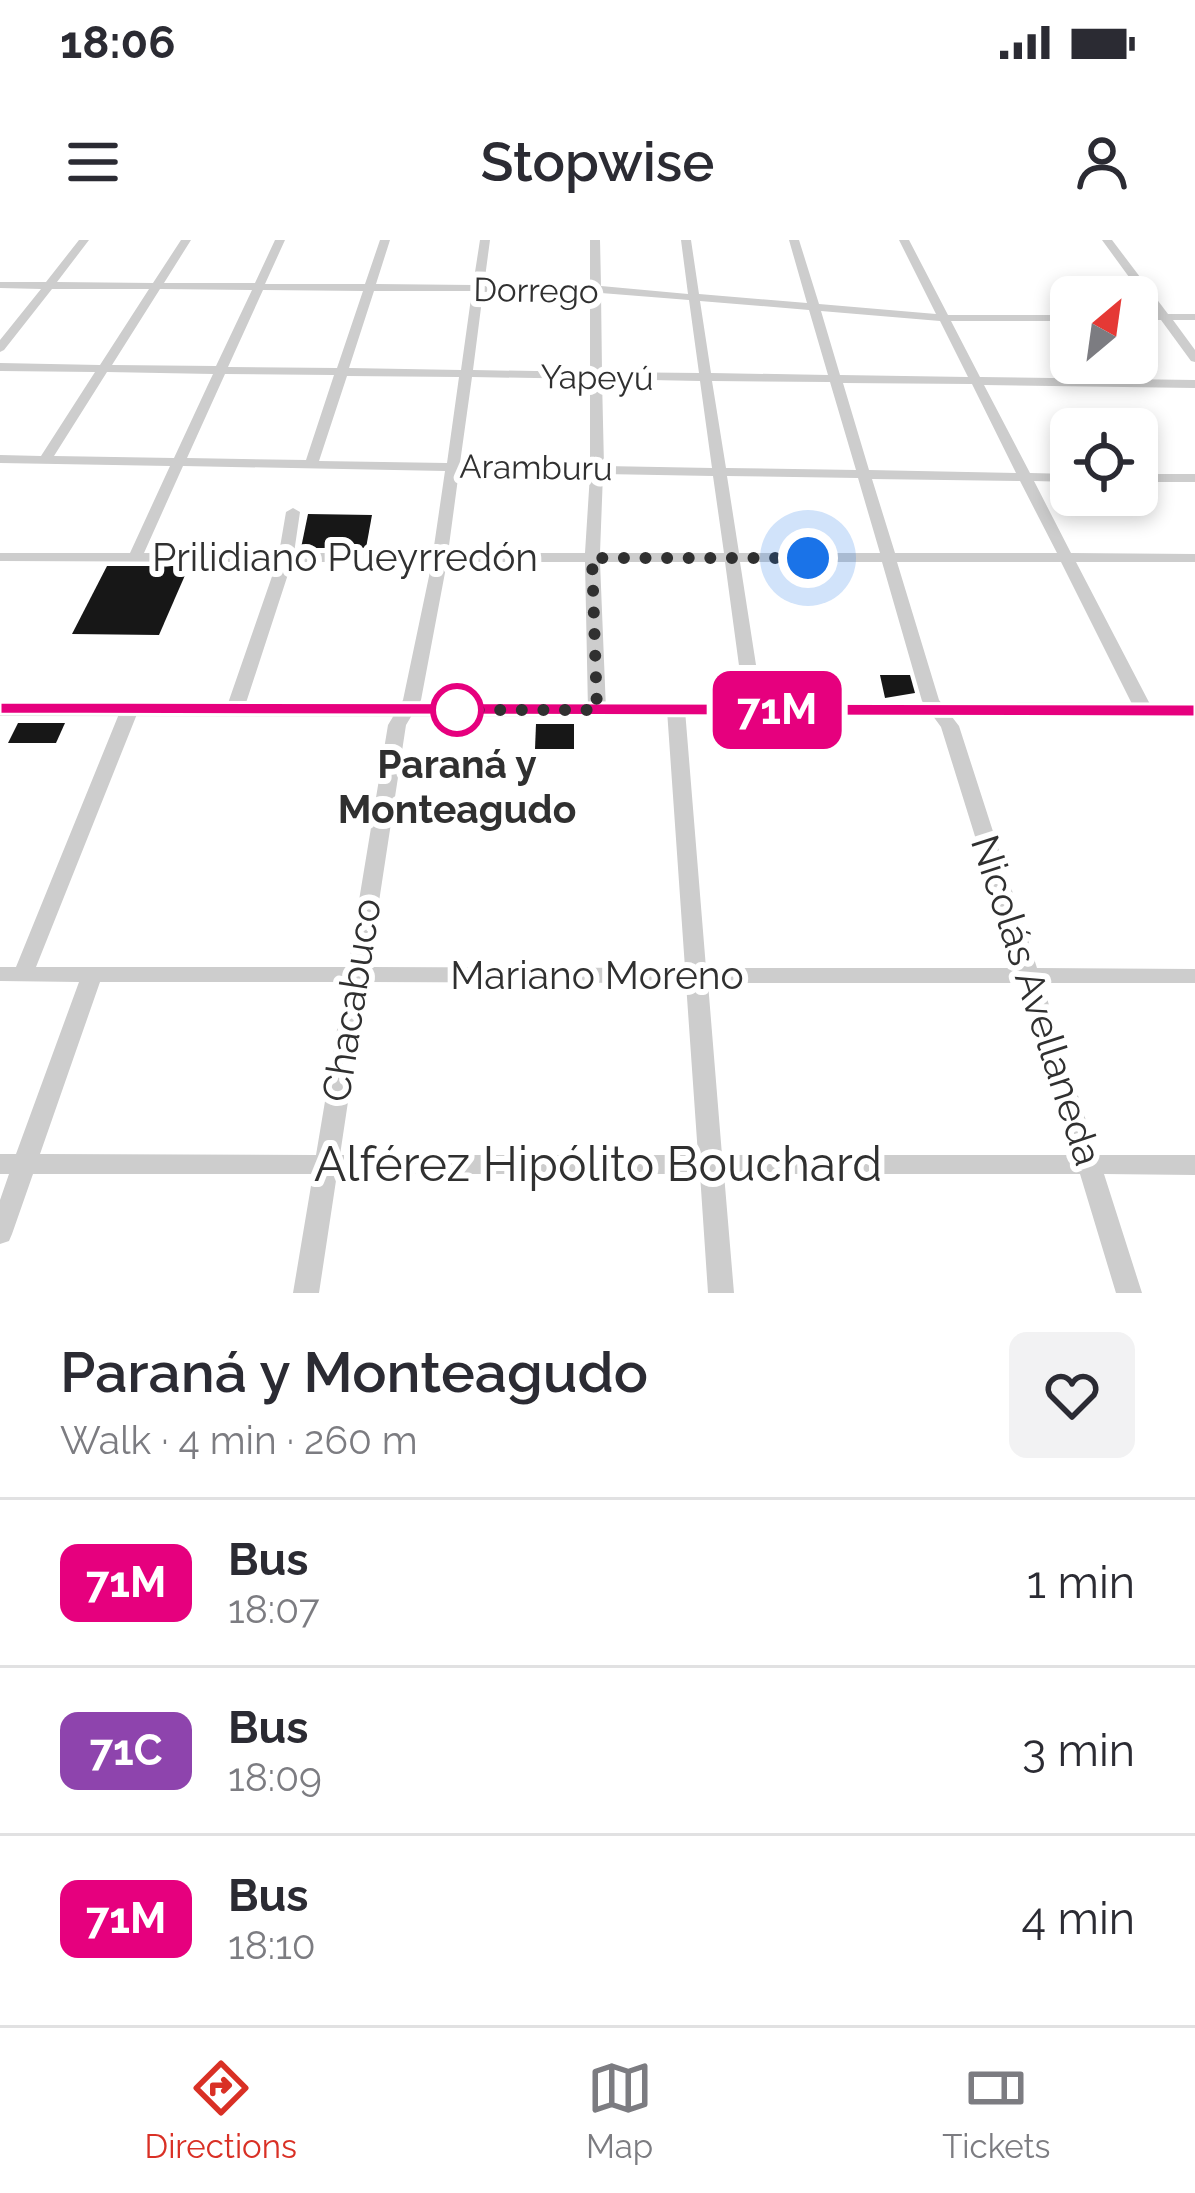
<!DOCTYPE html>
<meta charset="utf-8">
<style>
body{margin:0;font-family:Raleway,sans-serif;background:#f2f2f3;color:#2b2b33;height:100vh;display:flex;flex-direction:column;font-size:45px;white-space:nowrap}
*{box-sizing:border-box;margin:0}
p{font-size:39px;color:#7c7c81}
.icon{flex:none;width:66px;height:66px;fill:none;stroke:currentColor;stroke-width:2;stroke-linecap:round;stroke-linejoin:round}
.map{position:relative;height:1053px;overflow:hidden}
.side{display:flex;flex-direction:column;background:#fff;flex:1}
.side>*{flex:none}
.badge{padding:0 24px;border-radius:18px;font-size:42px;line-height:78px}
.needle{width:78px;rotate:29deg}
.tools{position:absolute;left:1050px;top:36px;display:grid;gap:24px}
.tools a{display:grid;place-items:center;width:108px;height:108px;border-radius:18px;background:#fff;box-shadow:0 6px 18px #0003;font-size:60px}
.you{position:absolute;width:60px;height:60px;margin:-30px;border:9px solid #fff;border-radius:50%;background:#1a73e8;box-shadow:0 0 0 18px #1a73e833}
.map>.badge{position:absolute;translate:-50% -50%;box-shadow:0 0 0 6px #fff}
.round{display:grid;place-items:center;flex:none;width:126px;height:126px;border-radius:18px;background:#f2f2f3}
.headline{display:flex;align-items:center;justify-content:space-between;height:204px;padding:0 60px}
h1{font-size:57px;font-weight:600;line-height:90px}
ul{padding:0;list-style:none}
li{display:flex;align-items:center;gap:36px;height:168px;padding:0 60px;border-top:3px solid #e1e1e2}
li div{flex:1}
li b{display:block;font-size:45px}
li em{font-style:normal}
li .badge{min-width:132px;font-weight:700;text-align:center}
.status{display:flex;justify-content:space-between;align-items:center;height:84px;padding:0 60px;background:#fff;direction:ltr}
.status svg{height:33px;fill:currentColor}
header{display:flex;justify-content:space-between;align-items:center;height:156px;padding:0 60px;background:#fff;font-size:54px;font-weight:600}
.tab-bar{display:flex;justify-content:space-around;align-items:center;height:168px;border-top:3px solid #e1e1e2;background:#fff;font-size:33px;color:#7c7c81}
.tab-bar a{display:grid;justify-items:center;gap:6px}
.tab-bar .selected{color:#d93025}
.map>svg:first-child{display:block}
.building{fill:#171717}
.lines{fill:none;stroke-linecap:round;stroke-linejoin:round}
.minor{fill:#cdcdcd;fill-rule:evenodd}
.tertiary{fill:#cdcdcd;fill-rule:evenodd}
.line{fill:#e6007e;stroke:#fff;stroke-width:3}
.walk{stroke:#303030;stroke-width:12;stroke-dasharray:0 21.6}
.stop-dot{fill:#fff;stroke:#e6007e;stroke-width:6}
.labels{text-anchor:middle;stroke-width:12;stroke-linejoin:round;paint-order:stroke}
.far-street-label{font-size:33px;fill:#303030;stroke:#fff}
.street-label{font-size:39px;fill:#303030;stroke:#fff}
.stop-label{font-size:39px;font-weight:bold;fill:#303030;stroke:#fff}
.near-street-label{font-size:48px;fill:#303030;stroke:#fff}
</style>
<div class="status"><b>18:06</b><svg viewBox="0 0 49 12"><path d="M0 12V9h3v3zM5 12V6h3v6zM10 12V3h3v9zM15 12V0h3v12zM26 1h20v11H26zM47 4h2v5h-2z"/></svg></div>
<header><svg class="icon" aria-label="menu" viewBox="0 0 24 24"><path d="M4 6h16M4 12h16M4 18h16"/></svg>Stopwise<svg class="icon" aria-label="person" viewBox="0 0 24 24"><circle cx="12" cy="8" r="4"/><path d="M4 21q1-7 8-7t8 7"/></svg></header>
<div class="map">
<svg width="1195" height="1053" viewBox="0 0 1195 1053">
<rect width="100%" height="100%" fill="#fff"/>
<g class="building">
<path d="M308,274l64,1 -6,33h-65z"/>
<path d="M107,326h82l-30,69 -87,-1z"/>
<path d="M880,435h30l5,18 -30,5z"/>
<path d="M18,483h47l-9,20h-48z"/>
<path d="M536,484h38v25h-39z"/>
</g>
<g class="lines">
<g class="minor">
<path d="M79,0h10l-32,42 96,1 28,-43h10l-27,43h91l20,-43h10l-20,44h100l15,-44h10l-14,44 97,1 7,-45h10l-6,45 106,1v-46h10l1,46 87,8 -7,-54h10l8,54 108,9 -18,-63h10l20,64 117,10 -37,-74h10l39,75h123v6h-120l29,56 215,3v8l-211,-3 46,88 41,1v8l-37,-1 37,72 124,1v8h-119l77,148 -3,4h-12l-3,-4 -74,-148h-164l42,138 20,26 78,242 158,1v14h-153l55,172h98v20l-91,-1 38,119h-26l-36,-119h-356l10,119h-26l-8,-119h-363l-18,119h-26l20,-119h-280l-21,60 -3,7 -9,3v-44l9,-26h-9v-20h16l63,-172 -79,-1v-14h16l105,-258 9,-5 9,5 -103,258h312l40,-242 15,-25 29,-138h-140l-48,147 -9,5 -9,-5 51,-147 -277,-1v-8h130l40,-87 -170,-3v-8l41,1 54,-84 -95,-1v-8l100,2 49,-76h-97l-48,61 -4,2v-12l41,-51 -41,-1v-6h46zM160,49l92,1 -36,76 -104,-1zM263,50l100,1 -26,77 -109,-1zM374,51h98l-11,79 -112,-2zM483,52h107v80l-117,-2zM601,53l88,7 10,73 -97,-1zM700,61l109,9 19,65 -117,-2zM821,71l119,10 28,56 -128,-2zM107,132l106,2 -39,84 -120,-2zM225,134l109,1 -28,85 -119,-2zM347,136l112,1 -12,86 -128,-2zM472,137l118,2v86l-130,-2zM602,139l98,2 12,87 -108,-2zM712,141l118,1 26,88 -130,-2zM843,143l129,1 44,89 -147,-3zM183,226l262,5 -12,82h-139l6,-41 -7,-4 -7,4 -7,41h-135zM459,231l131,3 -5,79h-137zM603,234l110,2 11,77h-124zM727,236l131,2 22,75h-141zM872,239l148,2 37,72h-162zM447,322h138l3,148 9,5 9,-5 -6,-148h125l20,148 9,5 9,-5 -23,-148h142l40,139 19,26 75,241h-310l-21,-258 -9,-5 -9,5 18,258 -316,-1 37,-242 15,-25zM100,742h245l-29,173 -276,-1zM366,742l320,1 12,172h-358zM708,743h313l53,172h-352z"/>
<path d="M1102,0h10l56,74h27v6h-22l22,30v12l-4,-1 -30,-41h-24v-6h19z"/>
<rect x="1137" y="234" width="58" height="8"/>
</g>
<path class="tertiary" d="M0,462l1195,1v14l-1195,-1z"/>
</g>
<path class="line" d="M0,462l1195,2v13l-1195,-3z"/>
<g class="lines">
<path class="walk" d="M457,470h140l-5,-152h216"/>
</g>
<circle class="stop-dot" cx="457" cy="470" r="24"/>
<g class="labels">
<g class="far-street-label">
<text transform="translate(536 50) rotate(1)" y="12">Dorrego</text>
<text transform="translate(597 137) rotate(1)" y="12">Yapeyú</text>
<text transform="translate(536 227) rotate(1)" y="12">Aramburu</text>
</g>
<g class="street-label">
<text x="345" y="331">Prilidiano Pueyrredón</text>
<text x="597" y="749">Mariano Moreno</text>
<text transform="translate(351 760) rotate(-81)" y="14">Chacabuco</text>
<text transform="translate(1037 760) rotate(72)" y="14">Nicolás Avellaneda</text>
</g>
<g class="stop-label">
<text x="457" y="538">Paraná y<tspan x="457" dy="45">Monteagudo</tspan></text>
</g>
<g class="near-street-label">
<text x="598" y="941">Alférez Hipólito Bouchard</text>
</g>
</g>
</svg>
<div class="tools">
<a><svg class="needle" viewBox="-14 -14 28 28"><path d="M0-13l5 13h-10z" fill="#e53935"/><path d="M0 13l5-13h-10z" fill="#7c7c81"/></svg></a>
<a><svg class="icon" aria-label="locate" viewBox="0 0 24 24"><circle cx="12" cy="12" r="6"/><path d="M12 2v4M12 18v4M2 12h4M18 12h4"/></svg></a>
</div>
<div class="you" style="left:808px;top:318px"></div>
<b class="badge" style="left:777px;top:470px;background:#e6007e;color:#fff">71M</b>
</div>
<section class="side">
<div class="headline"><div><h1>Paraná y Monteagudo</h1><p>Walk · 4 min · 260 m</p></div><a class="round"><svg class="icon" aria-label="heart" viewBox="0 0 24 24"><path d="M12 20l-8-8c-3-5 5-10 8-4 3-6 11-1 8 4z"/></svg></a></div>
<ul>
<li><span class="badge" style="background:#e6007e;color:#fff">71M</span><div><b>Bus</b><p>18:07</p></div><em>1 min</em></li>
<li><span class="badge" style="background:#8e44ad;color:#fff">71C</span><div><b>Bus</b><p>18:09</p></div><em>3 min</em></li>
<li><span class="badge" style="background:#e6007e;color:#fff">71M</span><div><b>Bus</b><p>18:10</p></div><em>4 min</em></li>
</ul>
</section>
<nav class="tab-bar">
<a class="selected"><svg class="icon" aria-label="directions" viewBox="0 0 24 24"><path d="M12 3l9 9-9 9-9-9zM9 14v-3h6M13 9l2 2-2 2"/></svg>Directions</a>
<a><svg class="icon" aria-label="map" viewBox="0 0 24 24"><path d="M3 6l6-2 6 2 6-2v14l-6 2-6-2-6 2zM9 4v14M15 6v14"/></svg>Map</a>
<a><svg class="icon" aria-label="tickets" viewBox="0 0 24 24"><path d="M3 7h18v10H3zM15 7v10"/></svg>Tickets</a>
</nav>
